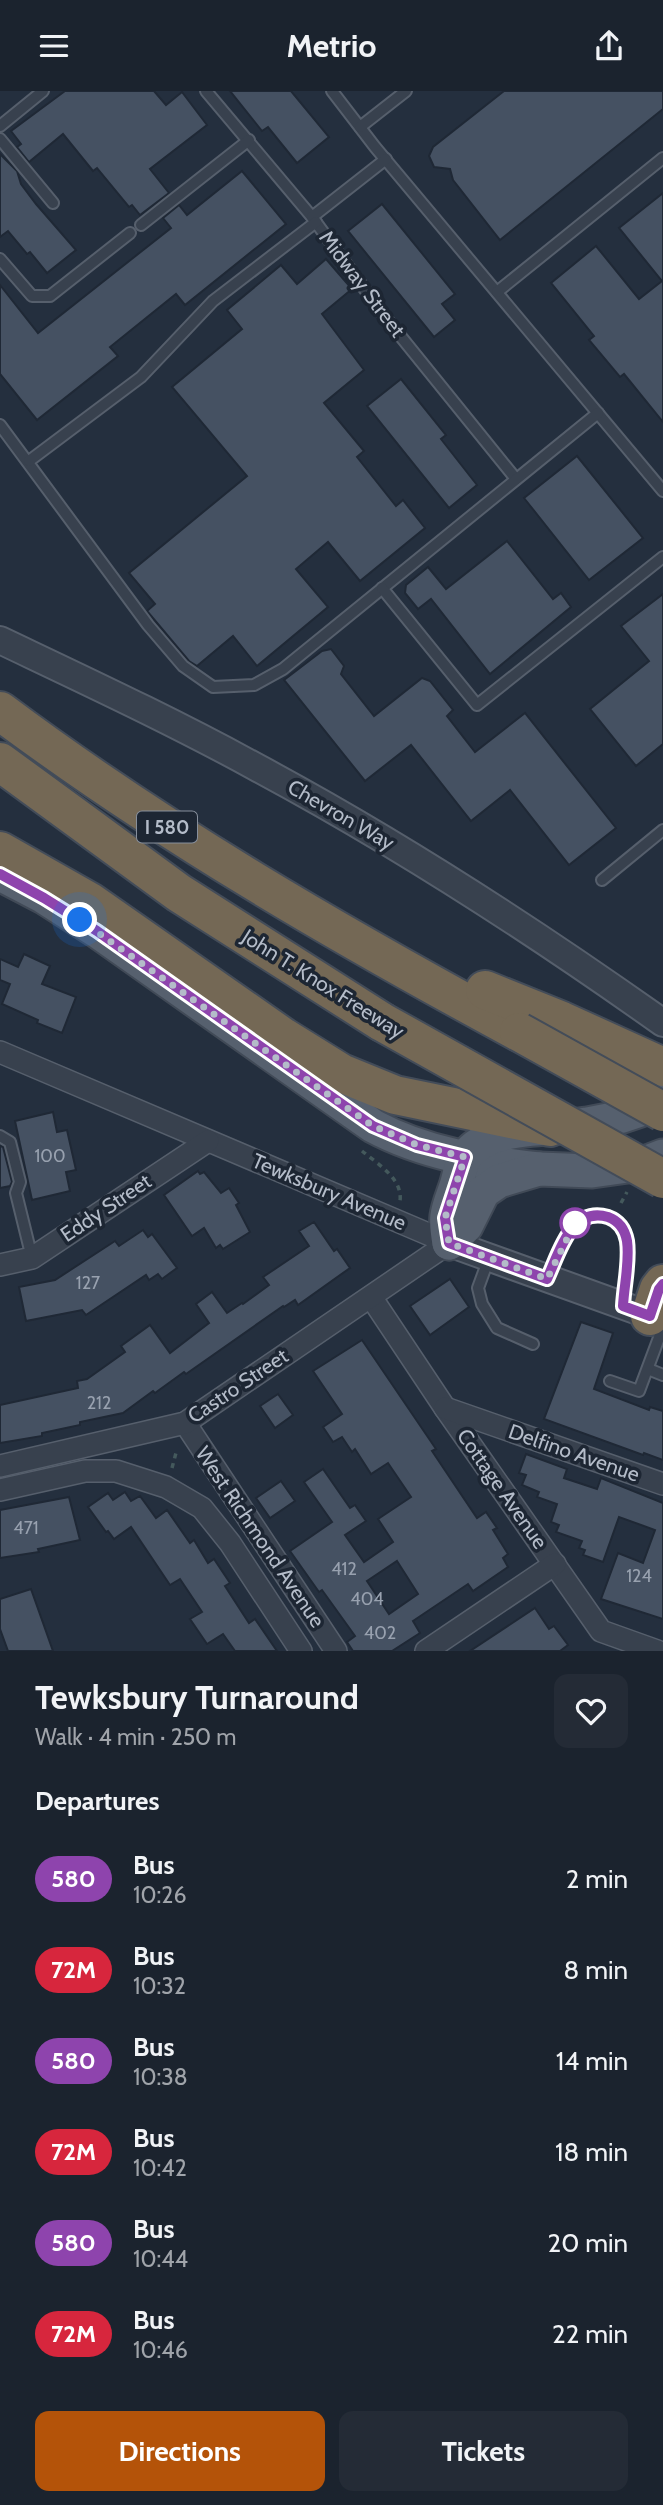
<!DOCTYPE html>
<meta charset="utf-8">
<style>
body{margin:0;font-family:Cabin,sans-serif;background:#242b36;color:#f1f3f6;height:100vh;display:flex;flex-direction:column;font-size:26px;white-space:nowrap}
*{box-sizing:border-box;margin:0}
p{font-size:23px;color:#a0a4aa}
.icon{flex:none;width:38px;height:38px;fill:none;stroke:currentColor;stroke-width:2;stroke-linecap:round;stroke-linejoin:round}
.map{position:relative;height:1560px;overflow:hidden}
.panel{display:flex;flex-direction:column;background:#1b232e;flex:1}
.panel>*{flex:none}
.badge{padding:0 14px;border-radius:23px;font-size:24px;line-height:46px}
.you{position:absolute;width:35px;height:35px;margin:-18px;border:5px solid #fff;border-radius:50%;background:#1a73e8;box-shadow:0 0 0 10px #1a73e833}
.map>.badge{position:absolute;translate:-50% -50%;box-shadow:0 0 0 4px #fff}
h2{padding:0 35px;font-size:26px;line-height:63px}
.round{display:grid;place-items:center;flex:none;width:74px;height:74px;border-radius:14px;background:#242b36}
.headline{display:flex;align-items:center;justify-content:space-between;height:119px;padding:0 35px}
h1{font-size:33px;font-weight:700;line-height:52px}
.button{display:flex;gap:14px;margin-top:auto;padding:14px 35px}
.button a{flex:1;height:80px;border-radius:14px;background:#b45309;color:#fff;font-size:28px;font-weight:700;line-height:80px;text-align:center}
.button a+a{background:#242b36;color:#f1f3f6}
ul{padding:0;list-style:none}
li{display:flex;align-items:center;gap:21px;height:91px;padding:0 35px}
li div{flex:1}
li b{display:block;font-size:26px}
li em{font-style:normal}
li .badge{min-width:77px;font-weight:700;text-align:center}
header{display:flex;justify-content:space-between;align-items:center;height:91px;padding:0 35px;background:#1b232e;font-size:32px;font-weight:700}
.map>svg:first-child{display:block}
.building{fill:#455162;stroke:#1f2835;stroke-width:2;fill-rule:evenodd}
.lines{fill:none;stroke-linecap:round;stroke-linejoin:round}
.service-casing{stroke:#565f6c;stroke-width:14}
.minor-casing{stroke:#565f6c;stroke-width:24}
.tertiary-casing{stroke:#565f6c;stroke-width:30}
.primary-casing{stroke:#414a57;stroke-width:37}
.motorway-casing{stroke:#434c59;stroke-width:42}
.path{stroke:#44595c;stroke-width:3.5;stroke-dasharray:5 5;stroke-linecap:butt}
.service{stroke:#38414e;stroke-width:10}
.minor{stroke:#38414e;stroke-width:21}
.tertiary{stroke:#38414e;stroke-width:26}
.primary{stroke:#56606e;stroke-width:33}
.motorway{stroke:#746855;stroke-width:38}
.motorway-bridge-casing{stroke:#434c59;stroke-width:42;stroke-linecap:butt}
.motorway-bridge{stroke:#746855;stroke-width:38}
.line-casing{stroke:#fff;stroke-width:16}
.line{stroke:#8e44ad;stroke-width:10}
.walk{stroke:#b4bcc9;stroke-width:7;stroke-dasharray:0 12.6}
.stop-dot{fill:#fff;stroke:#8e44ad;stroke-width:3.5}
.labels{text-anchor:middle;stroke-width:7;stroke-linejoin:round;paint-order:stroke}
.number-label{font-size:18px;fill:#98a1af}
.shield{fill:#1d2633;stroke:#878f9c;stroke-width:2}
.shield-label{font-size:19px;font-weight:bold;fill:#b4bcc9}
.street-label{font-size:21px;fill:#b4bcc9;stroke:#1d2633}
</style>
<header><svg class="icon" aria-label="menu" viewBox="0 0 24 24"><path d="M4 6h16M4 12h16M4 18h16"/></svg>Metrio<svg class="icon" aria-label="share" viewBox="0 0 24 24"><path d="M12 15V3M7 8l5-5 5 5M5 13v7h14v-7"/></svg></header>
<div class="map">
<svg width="663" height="1560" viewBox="0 0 663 1560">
<rect width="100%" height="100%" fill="#242f3e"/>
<g class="building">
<path d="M65,0h89l12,14 16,-13 25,33 -57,44 19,24 -29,22 -8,-10 -3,2 -32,-39 -4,3 -30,-37 -34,28 -12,-15 4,-3 -10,-13z"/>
<path d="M230,0h61l38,46 -32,26 -29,-36 -6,4z"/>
<path d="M504,0h159v18l-163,131 -47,-60 -3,-11 -16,-2 -5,-11 4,-9z"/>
<path d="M0,63l17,17 4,13 15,20 40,46 -29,23 -17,-21 -3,2 -19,-23 -8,6z"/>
<path d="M242,80l44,53 -101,81 -9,-11 -66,53 8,9 -81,64 -37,-46v-89l38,48 133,-105 -8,-10 16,-13 8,10z"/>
<path d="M663,102v229l-39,-48 -4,3 -31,-37 5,-4 -43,-53 45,-37 43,53 23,-18 -43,-53z"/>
<path d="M382,113l73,90 -13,10 13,16 -21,17 -86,-106z"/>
<path d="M326,168l26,30 -30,25 42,56 -40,33 40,48 -7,6 39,49 7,-6 22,28 -65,53 -32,-39 -32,27 32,38 -71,59 -24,-30 -36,30 -8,-5 -42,-50 8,-7 -26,-31 118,-97 -75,-89 70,-58 -15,-19 54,-45 16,19z"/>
<path d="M401,288l45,56 -5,4 36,46 -28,23 -82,-102z"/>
<path d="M577,365l66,82 -54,42 -65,-82z"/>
<path d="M507,450l46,58 8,-6 10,14 -81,67 -59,-75 -13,10 -13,-16 1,-8 22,-18 18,22z"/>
<path d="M663,503v150l-27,22 -46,-57 59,-48 -28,-35z"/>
<path d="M331,558l13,17 -3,8 33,42 48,-38 8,3 23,29 -6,6 28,36 50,-39 91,115 -47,37 -59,-75 -39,31 -60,-76 -46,36 -81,-101 38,-29z"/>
<path d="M24,863l26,12 -8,18 34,13 -14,36 -25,-10 1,-3 -36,-16 8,-20 -10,-4v-21l18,8z"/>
<path d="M53,1021l4,20 10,-2 9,40 -10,2 4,19 -38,9 -17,-79z"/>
<path d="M0,1055l3,1 9,35 -2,4 -10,2z"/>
<path d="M198,1080l2,3 4,-2 17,21 8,-5 10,15 -3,2 14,27 -27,17 -3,-4 -4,3 -12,-20 -12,8 -28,-41z"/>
<path d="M314,1131l20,29 3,-2 13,19 -52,37 -3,-5 -11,7 -1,-1 -97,68 -2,-2 -29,21 -2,-2 -30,22 -43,9v3l-38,8v3l-42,7v-38l78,-17 -1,-7 10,-2 38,-27 -4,-6 29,-21 20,28 39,-30 -13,-19 16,-12 15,21 15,-10 1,1 26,-19 -6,-8 46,-31 -10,-15z"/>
<path d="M143,1139l5,7 4,-3 25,34 -15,11 -4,-5 -9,6 -3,-5 -60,40 -4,-5 -56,11 -7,-34 36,-7 60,-39 4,5z"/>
<path d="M450,1188l19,28 -39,28 -20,-29z"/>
<path d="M581,1231l32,11 -19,56 55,21 1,-3 13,4v49l-19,-7 -1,2 -99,-36z"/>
<path d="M362,1249l74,109 -4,2 45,67 9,-6 11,16 -4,2 15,24 -5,4 5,9 -35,24 -5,-7 -55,37 7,12 -28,18h-39l-6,-9 8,-6 -33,-46 -3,2 -29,-41 42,-29 -28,-40 19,-13 27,39 5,-3 11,16 -21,14 19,27 29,-20 -15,-23 33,-22 -23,-34 -17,11 -16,-25 -3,3 -10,-15 -9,5 -10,-15 19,-13 -29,-43zM397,1470l21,33 -29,20 -22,-33z"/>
<path d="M278,1303l15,21 -18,13 -15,-22z"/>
<path d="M526,1363l41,15 -3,9 33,11 4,-11 62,25v116l-62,-20 17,-46 25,10 12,-33 -36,-13 -16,45 -20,-7 2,-5 -6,-2 3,-7 -26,-9 3,-7 -8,-3 6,-18 -20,-7 2,-5 -17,-7 4,-10 -7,-2z"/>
<path d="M281,1390l14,20 -25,17 -14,-20z"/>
<path d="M125,1401l6,9 9,-5 16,22 11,-8 23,33 4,-3 14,23 6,-4 16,24 -5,3 24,37 6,-4 22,32h-42l-12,-17 -16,10 -17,-25 12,-7 -22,-33 -10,6 -39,-58 -17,12 -6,-8 -2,1 -18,-25 20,-14 5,7z"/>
<path d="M69,1406l11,43 -42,9 1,3 -39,6v-48z"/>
<path d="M31,1498l22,62h-45l-8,-22v-30z"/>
<path d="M535,1517l14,21 5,-3 14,19 -8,6h-90z"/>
</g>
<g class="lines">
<defs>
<g id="service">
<path d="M206,0l106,126 73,100 131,162"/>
<path d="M332,0l43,56 288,344"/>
<path d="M0,35l43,-35"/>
<path d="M360,36l46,-36"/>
<path d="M0,48l53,64"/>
<path d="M312,126l74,-58"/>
<path d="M141,134l108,-85"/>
<path d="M0,168l32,37h18l80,-63"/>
<path d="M497,201l166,-134"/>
<path d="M0,334l148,200 35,41 30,21 41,-2 29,-16 315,-256"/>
<path d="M29,370l112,-84 72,-76 103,-79"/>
<path d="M382,497l95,117 186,-148"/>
<path d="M602,789l61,-50"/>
<path d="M0,1045l10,6 10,40 -4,11 16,65"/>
<path d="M489,1167l-11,30 4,16 15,24 36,16"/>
<path d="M548,1187c11,-25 21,-70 57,-62 11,3 18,11 21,22 4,20 -1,45 -3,65"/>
<path d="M648,1278l15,6"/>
<path d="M610,1290l29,10 24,-64"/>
</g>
<g id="minor">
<path d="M0,961l449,191"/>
<path d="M0,1174l32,-7 176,-117"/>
<path d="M371,1206l74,111 156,223 56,20"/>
<path d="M445,1317l218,76"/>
<path d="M185,1332l151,228"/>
<path d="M0,1375l185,-43 264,-180"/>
<path d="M0,1399l85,-19h31l50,16 36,21 28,35 71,108"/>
<path d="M426,1560l129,-87"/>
</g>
<g id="tertiary">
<path d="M0,549c86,41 172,81 256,127 142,76 276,163 407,256"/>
<path d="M449,1152l214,77"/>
</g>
<g id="primary">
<path d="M0,783l44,23 53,34 276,195c50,27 110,37 166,43"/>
<path d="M449,1152c-5,-28 -2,-31 7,-57 3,-9 5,-23 10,-30 25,-33 85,-25 121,-32 27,-4 52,-12 76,-24"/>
<path d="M449,1152l17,-17 17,-34 16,-11 40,-12 53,2 50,-7 21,-8"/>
</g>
<g id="motorway">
<path d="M0,620c163,122 340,224 519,321"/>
<path d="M0,671l179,131 203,129"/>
<path d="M0,760l90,51 193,135 58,36 54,22 155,32"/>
<path d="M485,899l77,31 101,46"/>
<path d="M650,1225l9,-27 4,-5"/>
</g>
</defs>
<use href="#service" class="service-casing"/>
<use href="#minor" class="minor-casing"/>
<use href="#tertiary" class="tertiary-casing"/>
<use href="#primary" class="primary-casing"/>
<use href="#motorway" class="motorway-casing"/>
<g class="path">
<path d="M362,1060c16,13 41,28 38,50"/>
<path d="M621,1112l6,-11"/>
<path d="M172,1377l5,-19"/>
</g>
<use href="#service" class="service"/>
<use href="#minor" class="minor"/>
<use href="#tertiary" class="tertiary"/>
<use href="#primary" class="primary"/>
<use href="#motorway" class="motorway"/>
<defs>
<g id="motorway-bridge">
<path d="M382,931l281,157"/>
<path d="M519,941l144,80"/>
</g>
</defs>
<use href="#motorway-bridge" class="motorway-bridge-casing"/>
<use href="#motorway-bridge" class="motorway-bridge"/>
</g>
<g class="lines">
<defs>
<path id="line" d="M0,783l44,24 53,33 276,195 44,19 48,12 -20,61 4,25 98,36c12,-25 23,-73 61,-62 11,4 17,13 19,24 3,21 -3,44 -4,65l27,10 9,-27 4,-5"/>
</defs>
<use href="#line" class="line-casing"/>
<use href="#line" class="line"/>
<path class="walk" d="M80,829l293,206 44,19 48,12 -20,61 4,25 98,36 28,-56"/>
</g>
<circle class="stop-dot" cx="575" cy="1132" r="14"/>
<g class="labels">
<g class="number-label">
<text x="50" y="1071">100</text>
<text x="88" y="1198">127</text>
<text x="99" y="1318">212</text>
<text x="26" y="1443">471</text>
<text x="344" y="1484">412</text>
<text x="639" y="1491">124</text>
<text x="367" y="1514">404</text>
<text x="380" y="1548">402</text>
</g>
<rect class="shield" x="137" y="720.5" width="60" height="31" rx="5"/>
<g class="shield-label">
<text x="167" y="743">I 580</text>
</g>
<g class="street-label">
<text transform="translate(362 193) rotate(53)" y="7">Midway Street</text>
<text transform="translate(341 724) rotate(30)" y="7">Chevron Way</text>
<text transform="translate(323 893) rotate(32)" y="7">John T. Knox Freeway</text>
<text transform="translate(329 1101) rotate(23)" y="7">Tewksbury Avenue</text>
<text transform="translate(106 1117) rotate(-34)" y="7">Eddy Street</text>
<text transform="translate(238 1295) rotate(-34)" y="7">Castro Street</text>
<text transform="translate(574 1362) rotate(19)" y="7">Delfino Avenue</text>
<text transform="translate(502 1398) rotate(55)" y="7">Cottage Avenue</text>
<text transform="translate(260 1446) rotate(56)" y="7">West Richmond Avenue</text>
</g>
</g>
</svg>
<div class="you" style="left:80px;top:829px"></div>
</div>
<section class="panel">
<div class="headline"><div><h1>Tewksbury Turnaround</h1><p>Walk · 4 min · 250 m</p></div><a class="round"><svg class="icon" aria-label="heart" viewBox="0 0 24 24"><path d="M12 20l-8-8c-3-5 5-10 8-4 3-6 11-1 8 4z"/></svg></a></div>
<h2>Departures</h2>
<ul>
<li><span class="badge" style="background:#8e44ad;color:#fff">580</span><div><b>Bus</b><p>10:26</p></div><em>2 min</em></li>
<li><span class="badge" style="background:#d7263d;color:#fff">72M</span><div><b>Bus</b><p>10:32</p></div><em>8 min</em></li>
<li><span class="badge" style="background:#8e44ad;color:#fff">580</span><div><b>Bus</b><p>10:38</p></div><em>14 min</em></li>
<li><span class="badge" style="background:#d7263d;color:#fff">72M</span><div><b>Bus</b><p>10:42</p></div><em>18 min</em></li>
<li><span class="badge" style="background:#8e44ad;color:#fff">580</span><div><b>Bus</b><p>10:44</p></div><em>20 min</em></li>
<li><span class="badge" style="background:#d7263d;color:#fff">72M</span><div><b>Bus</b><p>10:46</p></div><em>22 min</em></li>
</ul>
<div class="button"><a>Directions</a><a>Tickets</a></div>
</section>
